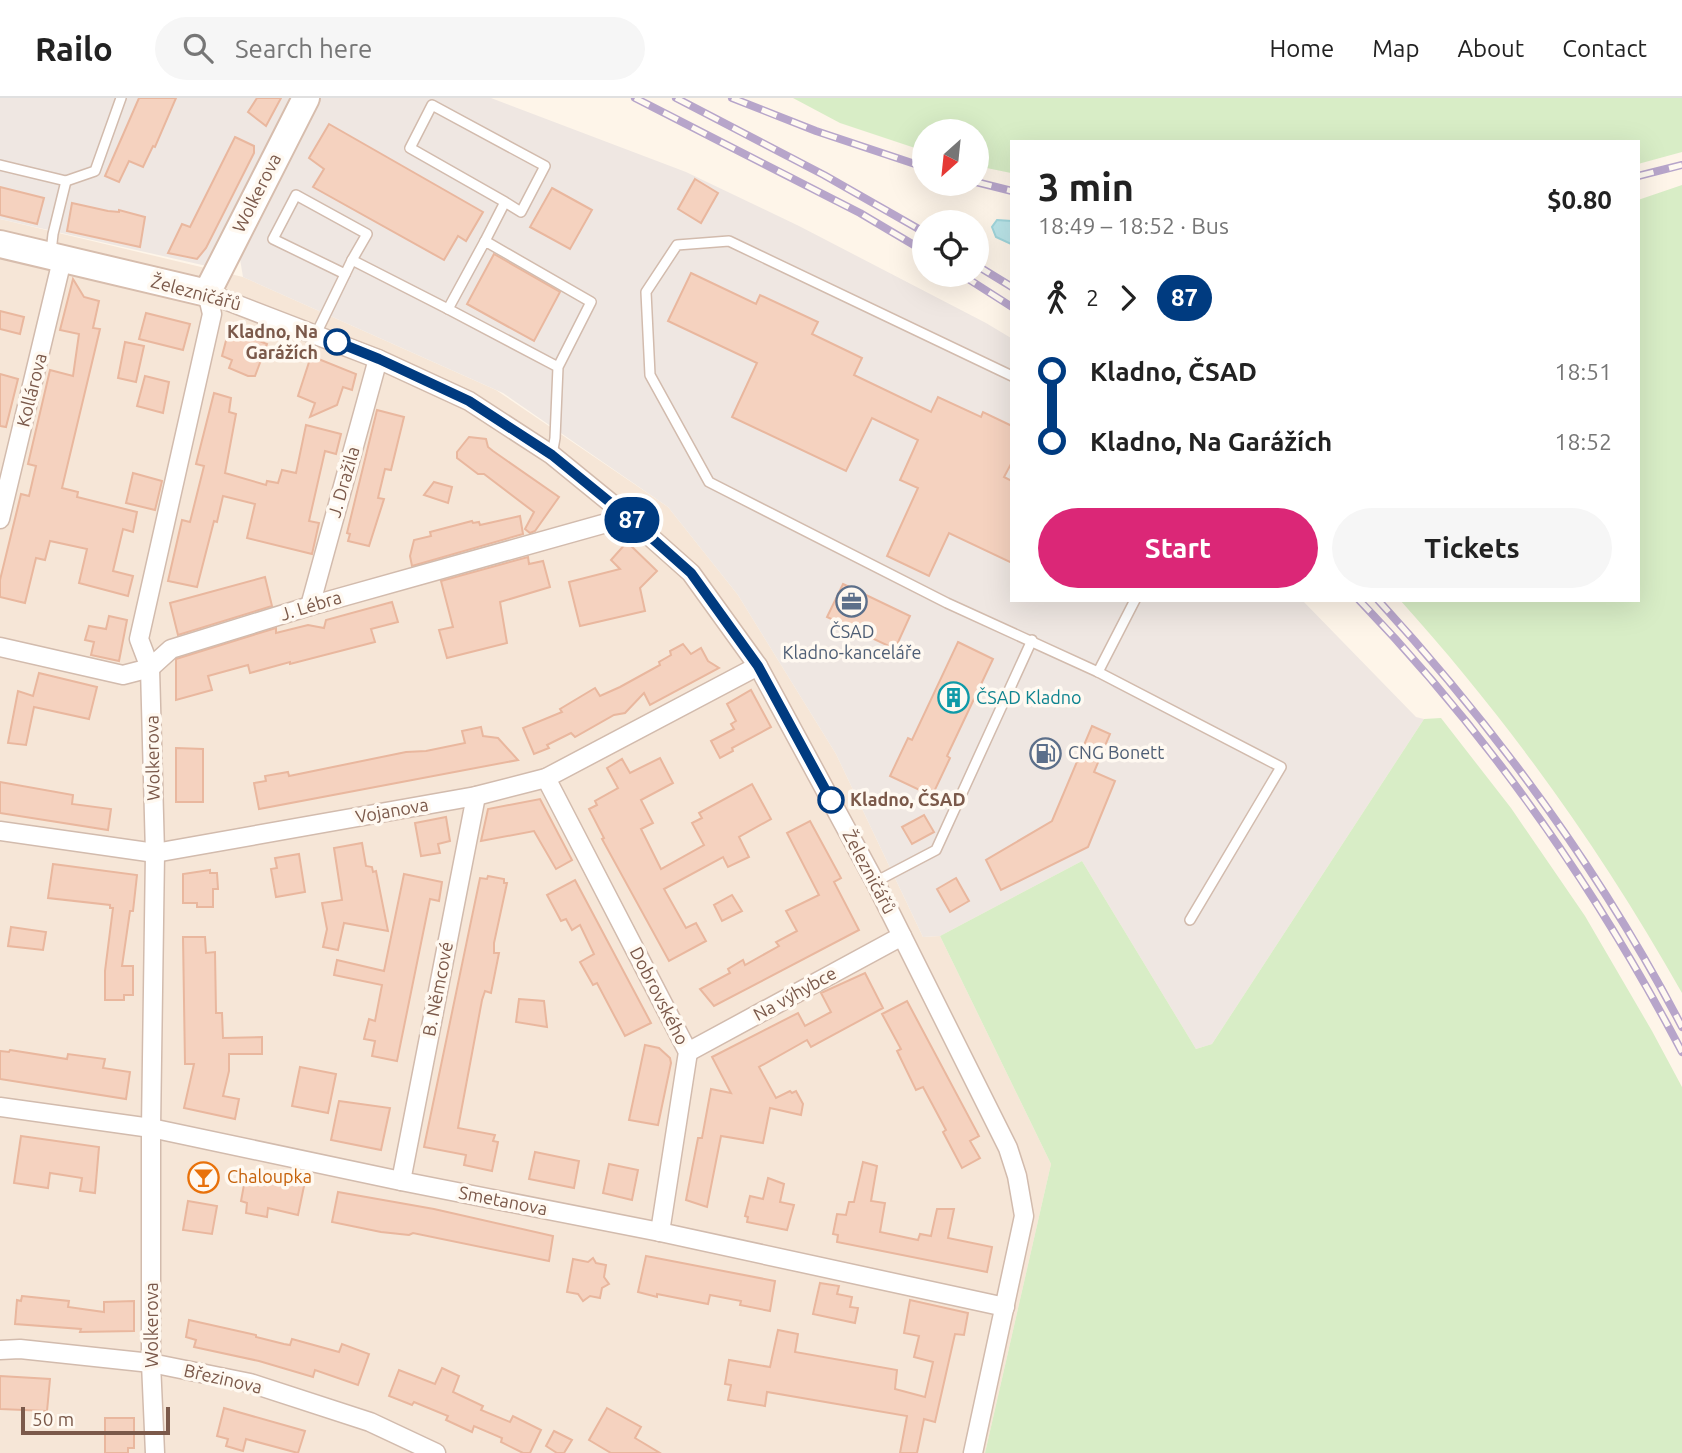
<!DOCTYPE html>
<meta charset="utf-8">
<style>
body{margin:0;font-family:Ubuntu,sans-serif;background:#f6f6f6;color:#222;height:100vh;display:flex;flex-direction:column;font-size:26px;white-space:nowrap}
*{box-sizing:border-box;margin:0}
p{font-size:23px;color:#767676}
.icon{flex:none;width:38px;height:38px;fill:none;stroke:currentColor;stroke-width:2;stroke-linecap:round;stroke-linejoin:round}
.map{position:relative;flex:1;overflow:hidden}
.drawer{position:absolute;left:1010px;top:42px;width:630px;height:462px;display:flex;flex-direction:column;background:#fff;border-radius:0px;box-shadow:0 7px 28px #0002}
.drawer>*{flex:none}
.badge{padding:0 14px;border-radius:23px;font-size:24px;line-height:46px}
.needle{width:46px;rotate:207deg}
.tools{position:absolute;left:912px;top:21px;display:grid;gap:14px}
.tools a{display:grid;place-items:center;width:77px;height:77px;border-radius:50%;background:#fff;box-shadow:0 7px 28px #0002;font-size:35px}
.scale{position:absolute;left:21px;bottom:18px;width:149px;box-sizing:border-box;padding-left:7px;border:4px solid #7b594a;border-top:0;font-size:19px;line-height:24px;white-space:nowrap;color:#7b594a;-webkit-text-stroke:5px #fff9f1;paint-order:stroke}
.map>.badge{position:absolute;translate:-50% -50%;box-shadow:0 0 0 4px #fff}
.legs{display:flex;align-items:center;gap:10px;height:77px;padding:0 28px;font-size:23px}
.legs p{margin-inline-start:auto}
.summary{display:flex;align-items:center;justify-content:space-between;height:119px;padding:0 28px}
h1{font-size:38px;font-weight:600;line-height:52px}
.primary-button{display:flex;gap:14px;margin-top:auto;padding:14px 28px}
.primary-button a{flex:1;height:80px;border-radius:42px;background:#db2777;color:#fff;font-size:28px;font-weight:600;line-height:80px;text-align:center}
.primary-button a+a{background:#f6f6f6;color:#222}
ul{padding:0 28px;list-style:none}
li{display:flex;align-items:center;gap:24px;height:70px;font-size:26px}
li i{display:grid;place-items:center;width:10px;height:100%;margin:0 9px;background:currentColor}
li i::after{content:'';width:18px;height:18px;margin:-9px;border:5px solid;border-radius:50%;background:#fff}
li p{margin-inline-start:auto}
li:first-child i{background:linear-gradient(#0000 50%,currentColor 0)}
li:last-child i{background:linear-gradient(currentColor 50%,#0000 0)}
header{display:flex;align-items:center;gap:42px;box-sizing:border-box;height:98px;padding:0 35px;background:#fff;border-bottom:2px solid #e0e0e0}
header strong{font-size:33px}
nav{display:flex;gap:38px;margin-inline-start:auto;font-size:24px}
.search{width:490px;height:63px;background:#f6f6f6;display:flex;align-items:center;gap:18px;box-sizing:border-box;padding:0 24px;border-radius:38px;color:#767676;font-size:26px}
.map>svg:first-child{display:block}
.residential{fill:#f6e6d7}
.industrial{fill:#efe7e2}
.green{fill:#d8edc6}
.water{fill:#bbe5e9;stroke:#a1d6dc;stroke-width:2}
.building{fill:#f5d2bf;stroke:#e9b79e;stroke-width:2}
.lines{fill:none;stroke-linecap:round;stroke-linejoin:round}
.lane-casing{stroke:#d2bbad;stroke-width:12}
.street-casing{stroke:#d2bbad;stroke-width:21}
.secondary-casing{stroke:#d7bdad;stroke-width:30}
.lane{stroke:#fff;stroke-width:9}
.street{stroke:#fff;stroke-width:18}
.secondary{stroke:#fff;stroke-width:26}
.rail-casing{stroke:#b7a5ca;stroke-width:8}
.rail{stroke:#fff9f1;stroke-width:5;stroke-dasharray:16;stroke-linecap:butt}
.line-1-casing{stroke:#fff;stroke-width:16}
.line-1{stroke:#003b80;stroke-width:10}
.stop-1-dot{fill:#fff;stroke:#003b80;stroke-width:3.5}
.labels{text-anchor:middle;stroke-width:7;stroke-linejoin:round;paint-order:stroke}
.street-label{font-size:18px;fill:#7b594a;stroke:#fff9f1}
.stop-label{font-size:18px;font-weight:bold;fill:#7b594a;stroke:#fff9f1;text-anchor:end}
.service-label{font-size:18px;fill:#4e5e75;stroke:#fff9f1}
.culture-label{font-size:18px;fill:#0d838f;stroke:#fff9f1;text-anchor:start}
.food-label{font-size:18px;fill:#c56008;stroke:#fff9f1;text-anchor:start}
</style>
<header>
<strong>Railo</strong>
<div class="search"><svg class="icon" aria-label="search" viewBox="0 0 24 24"><circle cx="10" cy="10" r="6"/><path d="M15 15l6 6"/></svg>Search here</div>
<nav><a>Home</a><a>Map</a><a>About</a><a>Contact</a></nav>
</header>
<div class="map">
<svg width="1682" height="1355" viewBox="0 0 1682 1355">
<rect width="100%" height="100%" fill="#fef5e9"/>
<path class="residential" d="M0,121l243,58 253,113 172,117 70,88 98,159 87,183 17,-1 111,228 -66,289h-985z"/>
<g class="industrial">
<path d="M0,0h295l-84,169 -211,-48z"/>
<path d="M318,0h173l195,74 113,54 187,97 25,15 1,262h290l114,117 8,2 -212,325 -16,5 -114,-188 -142,75 -17,1 -87,-183 -98,-159 -70,-88 -165,-114 -260,-116 -4,-24z"/>
</g>
<g class="green">
<path d="M793,0h889v54l-44,12v-22h-626l-1,31 -34,-7 -1,-35h-52v20l-84,-28z"/>
<path d="M1682,87v808c-80,-142 -173,-272 -282,-393h238v-400z"/>
<path d="M1441,620l70,90 74,108 67,115 30,56v366h-697l66,-289 -111,-228 142,-75 114,188 16,-5 212,-325z"/>
</g>
<path class="water" d="M997,122l14,1v23l-15,-7 -4,-10z"/>
<g class="building">
<path d="M139,0h37l-21,49 -2,-1 -10,21 -14,-6 -10,21 -14,-6z"/>
<path d="M257,0h24l-15,28 -18,-14z"/>
<path d="M329,26l154,88 -17,29 -8,-5 -14,24 -131,-73 11,-18 -15,-11z"/>
<path d="M235,39l19,9v7l-48,95 -9,11 -29,-6 14,-29 8,3z"/>
<path d="M695,81l23,14 -17,30 -23,-14z"/>
<path d="M0,89l44,11 -7,26 -37,-9z"/>
<path d="M552,90l40,22 -22,39 -40,-22z"/>
<path d="M72,105l36,8 11,1v-2l26,7 -5,30 -73,-16z"/>
<path d="M494,156l66,38 -26,49 -67,-37z"/>
<path d="M691,175l65,31 4,-9 58,27 -6,12 50,24 -8,17 77,37 7,-15 43,20 2,-5 29,14v36l-8,15 8,4v82l-63,-30 -20,43 -42,-20 31,-68 -18,-8 18,-40 -46,-22 -26,53 -114,-54 25,-54 -89,-42z"/>
<path d="M73,181l11,18 15,4 -6,27 7,1 -38,159 16,4 -1,5 60,15 -4,20 -10,-3 -10,42 20,5 -5,20 -49,-13 8,-34 -37,-8 -5,19 -9,-2 -11,45 -25,-6v-17l21,-86 8,2 7,-30 -8,-2 22,-94 23,6 6,-42 -19,-4z"/>
<path d="M0,213l24,6 -4,17 -20,-5z"/>
<path d="M146,215l44,11 -7,26 -44,-11z"/>
<path d="M229,231l38,15 -12,32h-7l-19,-8 3,-8 -10,-4z"/>
<path d="M125,244l19,4 -8,36 -18,-4z"/>
<path d="M311,258l45,18 -4,16 -9,-3 -6,18 -27,12 5,-14 -17,-7z"/>
<path d="M0,276l18,5 -12,48 -6,-1z"/>
<path d="M145,278l24,6 -6,31 -26,-7z"/>
<path d="M214,295l17,5 -2,14 7,2 -11,59 41,12 1,-4 11,2 4,-13 14,3 10,-48 35,9 -5,20 -11,-3 -16,70 10,2 -7,31 -65,-16 8,-34 -32,-8 -6,26 -3,-1 -17,66 -29,-6 14,-61 8,2 14,-56 -8,-2z"/>
<path d="M377,312l27,7 -13,53 -6,-1 -7,29 6,1 -15,47 -21,-5 2,-7 -3,-1z"/>
<path d="M469,339l17,2 2,8 5,4 66,46 -24,34 -5,2 -5,-4 9,-17 -50,-38h-6l-21,-16v-6z"/>
<path d="M133,375l29,8 -7,29 -29,-7z"/>
<path d="M434,384l18,5 -4,16 -24,-8z"/>
<path d="M520,418l3,18 -111,32 -2,-10 4,-16 17,-4 -1,-4 42,-11 1,2 6,-1 1,3z"/>
<path d="M627,444l30,29 -17,17 5,23 -65,15 -11,-44 51,-13 -9,-9z"/>
<path d="M528,459l1,7 14,-3 7,26 -50,15 7,41 -60,15 -8,-28 14,-3 -12,-46z"/>
<path d="M265,479l7,29 -94,29 -8,-32z"/>
<path d="M843,486l67,32 -15,33 -68,-32z"/>
<path d="M392,504l6,20 -27,7 4,13 -85,22v-2l-40,11 -2,-8 -40,11 4,14 -36,10v-41l100,-31v5l32,-8 16,3 2,-8z"/>
<path d="M109,518l18,4 -8,41 -28,-6 3,-13 -9,-2 4,-14 17,3z"/>
<path d="M958,544l35,17 -46,97 3,2 -18,38 -42,-20 18,-38 4,2z"/>
<path d="M683,546l8,10 10,-6 7,13 11,7 -69,37 -6,-12 -19,20 -11,2 -39,22 -4,-4 -24,12 2,3 -15,6 -11,-26 39,-16 -2,-3 35,-21 5,8 20,-9 40,-22 -1,-3 12,-7 -1,-4z"/>
<path d="M39,575l58,14 -8,32 -55,-12 -8,38 -18,-2 10,-52 15,5z"/>
<path d="M751,592l20,37 -39,21 1,3 -13,7 -9,-17 23,-12 -3,-5 5,-3 -9,-17z"/>
<path d="M1092,628l18,8 -16,38 21,9 -27,66 -87,43 -15,-30 66,-39z"/>
<path d="M481,629l2,9 15,2 20,22 -259,49 -5,-26 12,-2 -1,-5 23,-4 1,4 117,-24 20,-1 39,-8 -3,-12z"/>
<path d="M176,650l27,1v53h-27z"/>
<path d="M660,660l13,25 -32,17 12,23 -12,6 20,40 43,-24 -12,-22 10,-5 -3,-5 53,-29 19,35 -32,18 10,20 -21,10 -5,-10 -59,32 22,39 10,-5 10,18 -37,20 -67,-122 2,-1 -15,-29 8,-4 -2,-4 23,-13 -11,-20 15,-9 8,14z"/>
<path d="M0,684l73,13 -1,9 39,5 -3,21 -108,-17z"/>
<path d="M540,701l32,61 -16,9 -22,-38 -53,10 7,-32z"/>
<path d="M924,717l10,17 -22,12 -10,-17z"/>
<path d="M446,719l4,24 -12,3 2,9 -19,3 -6,-33z"/>
<path d="M810,723l31,57 -7,4 25,48 -145,76 -14,-17 30,-16 -2,-4 15,-9 2,5 34,-19 -3,-4 21,-11 -11,-20 33,-16 -32,-62z"/>
<path d="M362,745l4,23 6,1 1,5 3,-1 12,60 -44,-8 -6,27 -15,-3 4,-18 -5,-26 20,-3 -8,-52z"/>
<path d="M299,756l6,38 -29,5 -5,-28 6,-1 -2,-10z"/>
<path d="M53,766l84,11 -4,36h-3l-8,55h11v29h-9v5h-19v-29l8,-63h-3v-3l-62,-7z"/>
<path d="M210,772v3h7l1,16h-5v18h-16v-4h-14v-29z"/>
<path d="M404,776l38,8 -3,19 -9,-2 -33,162 -25,-5 3,-15 -11,-2 5,-20 6,2 7,-36 -48,-10 3,-15 47,11z"/>
<path d="M488,778l16,3v4h3l-13,60v10h5l-8,40 -6,-2 -3,9 -24,128 37,7 -2,6 5,1 -6,29 -28,-6 2,-10 -42,-8 56,-269 7,1z"/>
<path d="M956,780l13,23 -19,11 -13,-23z"/>
<path d="M575,782l76,143 -26,13 -28,-53 -4,2 -13,-23 14,-8 -14,-29 -8,5 -6,-11 -5,2 -14,-26z"/>
<path d="M732,797l10,16 -20,10 -8,-16z"/>
<path d="M11,829l35,5 -3,18 -35,-4z"/>
<path d="M183,839h22l1,16 9,-1 1,61h6l1,25 39,-1v17h-33v17l-6,25 16,3 -4,20 -51,-11 10,-44h-9z"/>
<path d="M865,875l18,35 -72,39 -4,-7 -48,27 17,31 14,-7 2,2 4,-2 7,13 -2,11 -31,-7 -7,35 -42,-7 -14,71 -21,-7 12,-62h4l9,-49 20,4 -19,-36 86,-44 7,13 26,-14 -10,-19z"/>
<path d="M519,901l25,2 3,26 -31,-5z"/>
<path d="M907,903l72,135 -9,5 10,17 -18,10 -19,-36 3,-2 -23,-43 -7,3 -19,-39 4,-2 -19,-35z"/>
<path d="M645,947l14,3 11,10 1,5 -13,62 -29,-5z"/>
<path d="M10,952l57,9 1,-5 37,5 -2,9 27,4 -4,27 -126,-20v-28l9,1z"/>
<path d="M300,969l36,7 -8,39 -36,-7z"/>
<path d="M339,1003l51,7 -9,42 -50,-10z"/>
<path d="M21,1038l78,11 -4,46 -15,-2 2,-13 -32,-5 -2,15 -34,-5z"/>
<path d="M535,1054l44,9 -5,27 -45,-9z"/>
<path d="M863,1064l14,4 -6,35 14,2 -5,29 38,8 2,-6 11,2 6,-27h17l-6,29 44,9 -5,25 -150,-30 1,-7 -5,-1 4,-20 9,1 3,-13h5z"/>
<path d="M609,1066l29,6 -6,30 -29,-7z"/>
<path d="M246,1076l58,12 -6,29 -30,-7 -1,9 -21,-4 1,-10 -6,-2z"/>
<path d="M768,1080l16,6 -4,18 14,3 -7,25 -40,-8 1,-5 -3,-1 5,-20 13,3z"/>
<path d="M338,1094l96,17 119,27 -4,25 -136,-28 -4,2 -28,-3 -49,-10z"/>
<path d="M188,1103l29,5 -5,28 -29,-4z"/>
<path d="M646,1158l129,25 -5,30 -30,-6 1,-4 -31,-6 -2,9 -51,-10v3l-19,-5z"/>
<path d="M593,1160l3,5 10,2 -2,12 5,7 -7,4 -2,10 -10,-2 -7,5 -5,-7 -11,-2 6,-33 15,3z"/>
<path d="M820,1185l19,3 -2,8 15,3 -2,10 8,1 -3,15 -42,-9z"/>
<path d="M22,1198l47,5 -1,6 36,5v-10l30,-1v30l-54,1 1,-3 -66,-5 2,-24 4,1z"/>
<path d="M910,1202l58,13 -4,22 -9,-1 -20,88 -11,-3 -7,34h-17l7,-37 -140,-24 -2,14 -37,-6 3,-15 -6,-1 4,-24 41,7 8,-37 20,4 -3,18 102,18 -2,19 30,8 8,-35 -19,-5 5,-21 -15,-3z"/>
<path d="M189,1222l67,15v2l28,7 6,1 2,-6 47,13 3,-8 27,10 -11,31 -43,-15 -2,7 -54,-16 -65,-14 2,-7 -10,-3z"/>
<path d="M442,1270l17,8 -6,16 30,14 -2,4 29,12 3,-6 28,14 -11,23h-7l-22,-11 1,-4 -28,-12 -2,6 -26,-12 2,-4 -34,-14 -2,3 -23,-9 10,-26 36,14z"/>
<path d="M0,1278l50,3 -3,32 -47,-2z"/>
<path d="M224,1310l81,23 -7,22 -52,-14 -3,12 -17,-5 2,-7 -11,-3z"/>
<path d="M607,1310l34,19 -6,11 25,15h-49l-22,-13z"/>
<path d="M105,1320h29v30h-6v5h-23z"/>
<path d="M554,1333l18,9 -8,13h-7l-11,-7z"/>
</g>
<g class="lines">
<defs>
<g id="lane">
<path d="M0,67l66,16 29,-10 26,-73"/>
<path d="M485,143l20,-39 -95,-54 22,-43 113,61 -24,46 -16,-10"/>
<path d="M51,154l2,-18 13,-53"/>
<path d="M345,176l-72,-35 23,-44 71,39 -15,26"/>
<path d="M316,236l36,-74 96,49"/>
<path d="M1012,278l-283,-135 -52,4 -31,47 4,83 59,107 238,121 151,69 183,95 -91,153"/>
<path d="M552,357l3,-17 3,-71 33,-65 -106,-61 -37,68 110,58"/>
<path d="M1098,574l37,-72"/>
<path d="M875,784l61,-32 96,-210"/>
</g>
<g id="street">
<path d="M207,195l171,66 91,42 83,54 76,62 63,56 67,93 117,216 133,266 9,28 7,40 -51,237"/>
<path d="M0,421l62,-259"/>
<path d="M310,508l68,-247"/>
<path d="M0,549l123,28 27,-7 21,-19 139,-43 318,-89"/>
<path d="M546,680l142,274 -28,180"/>
<path d="M0,733l155,22 321,-57 70,-18 212,-112"/>
<path d="M688,954l214,-116"/>
<path d="M0,1009l151,21 250,53 259,51 345,75"/>
<path d="M401,1083l75,-385"/>
<path d="M0,1252l20,-1 131,14 99,20 120,39 66,31"/>
<path d="M155,1355l-4,-90v-235l4,-275 -5,-185 -11,-29 73,-325 -5,-21"/>
</g>
<path id="secondary" d="M0,146l207,49 99,-195"/>
</defs>
<use href="#lane" class="lane-casing"/>
<use href="#street" class="street-casing"/>
<use href="#secondary" class="secondary-casing"/>
<use href="#lane" class="lane"/>
<use href="#street" class="street"/>
<use href="#secondary" class="secondary"/>
<defs>
<g id="rail">
<path d="M635,0l225,115 64,38"/>
<path d="M676,0l148,77 100,57"/>
<path d="M732,0l84,33 108,36"/>
<path d="M1638,78l44,-11"/>
<path d="M976,84l36,9"/>
<path d="M976,167l36,22"/>
<path d="M962,177l50,32"/>
<path d="M1359,502c129,134 237,288 323,452"/>
<path d="M1378,502c118,129 223,271 304,427"/>
</g>
</defs>
<use href="#rail" class="rail-casing"/>
<use href="#rail" class="rail"/>
</g>
<g class="lines">
<defs>
<path id="line-1" d="M337,244l42,17 90,42 83,54 76,62 63,56 67,93 73,134"/>
</defs>
<use href="#line-1" class="line-1-casing"/>
<use href="#line-1" class="line-1"/>
</g>
<defs>
<symbol id="office-ring" viewBox="-11 -11 22 22"><circle r="9.5" fill="#fff9f1" stroke="#5c6f8a" stroke-width="1.5"/><path d="M-6-3h4V-5.5h4V-3h4V5H-6ZM-1-4.5V-3h2v-1.5ZM-6 0V1H6V0Z" fill="#5c6f8a"/></symbol>
<symbol id="building-ring" viewBox="-11 -11 22 22"><circle r="9.5" fill="#fff9f1" stroke="#0f9aa8" stroke-width="1.5"/><path d="M-4-6H4V6H1V3H-1V6H-4ZM-2.5-4.3h1.7v1.8h-1.7ZM.8-4.3h1.7v1.8H.8ZM-2.5-1h1.7V.8h-1.7ZM.8-1h1.7V.8H.8Z" fill="#0f9aa8"/></symbol>
<symbol id="fuel-ring" viewBox="-11 -11 22 22"><circle r="9.5" fill="#fff9f1" stroke="#5c6f8a" stroke-width="1.5"/><path d="M-5.5-6h7V0h2V4h1.3V-2.5L3-4.5l.8-.8L6-3V5H2.5V1h-1V6h-7ZM-4.2-4.7v3.2H.2V-4.7Z" fill="#5c6f8a"/></symbol>
<symbol id="bar-ring" viewBox="-11 -11 22 22"><circle r="9.5" fill="#fff9f1" stroke="#e8710a" stroke-width="1.5"/><path d="M-6-5H6L.8 .8V4.5H3.5V6h-7V4.5H-.8V.8Z" fill="#e8710a"/></symbol>
</defs>
<g fill-rule="evenodd">
<use href="#office-ring" x="834" y="486" width="35" height="35"/>
<use href="#building-ring" x="936" y="582" width="35" height="35"/>
<use href="#fuel-ring" x="1028" y="638" width="35" height="35"/>
<use href="#bar-ring" x="186" y="1062" width="35" height="35"/>
</g>
<g class="stop-1-dot">
<circle cx="337" cy="244" r="12"/>
<circle cx="831" cy="702" r="12"/>
</g>
<g class="labels">
<g class="street-label">
<text transform="translate(257 95) rotate(-63)" y="6">Wolkerova</text>
<text transform="translate(196 195) rotate(15)" y="6">Železničářů</text>
<text transform="translate(32 292) rotate(-76)" y="6">Kollárova</text>
<text transform="translate(344 384) rotate(-74)" y="6">J. Dražila</text>
<text transform="translate(311 508) rotate(-17)" y="6">J. Lébra</text>
<text transform="translate(153 660) rotate(-91)" y="6">Wolkerova</text>
<text transform="translate(392 713) rotate(-10)" y="6">Vojanova</text>
<text transform="translate(869 774) rotate(62)" y="6">Železničářů</text>
<text transform="translate(438 891) rotate(-79)" y="6">B. Němcové</text>
<text transform="translate(795 896) rotate(-29)" y="6">Na výhybce</text>
<text transform="translate(659 898) rotate(63)" y="6">Dobrovského</text>
<text transform="translate(503 1103) rotate(11)" y="6">Smetanova</text>
<text transform="translate(152 1227) rotate(-90)" y="6">Wolkerova</text>
<text transform="translate(223 1281) rotate(13)" y="6">Březinova</text>
</g>
<g class="stop-label">
<text x="318" y="240">Kladno, Na<tspan x="318" dy="21">Garážích</tspan></text>
<text x="850" y="708" text-anchor="start">Kladno, ČSAD</text>
</g>
<g class="service-label">
<text x="852" y="540">ČSAD<tspan x="852" dy="21">Kladno-kanceláře</tspan></text>
<text x="1068" y="661" text-anchor="start">CNG Bonett</text>
</g>
<g class="culture-label">
<text x="976" y="606">ČSAD Kladno</text>
</g>
<g class="food-label">
<text x="227" y="1085">Chaloupka</text>
</g>
</g>
</svg>
<div class="tools">
<a><svg class="needle" viewBox="-14 -14 28 28"><path d="M0-13l5 13h-10z" fill="#e53935"/><path d="M0 13l5-13h-10z" fill="#767676"/></svg></a>
<a><svg class="icon" aria-label="locate" viewBox="0 0 24 24"><circle cx="12" cy="12" r="6"/><path d="M12 2v4M12 18v4M2 12h4M18 12h4"/></svg></a>
</div>
<div class="scale">50 m</div>
<b class="badge" style="left:632px;top:422px;background:#003b80;color:#fff">87</b>
<section class="drawer">
<div class="summary"><div><h1>3 min</h1><p>18:49 – 18:52 · Bus</p></div><b>$0.80</b></div>
<div class="legs"><svg class="icon" aria-label="walk" viewBox="0 0 24 24"><circle cx="13" cy="4" r="2"/><path d="M13 8l-2 6 4 7M11 14l-3 7M7 12l3-4h3l4 4"/></svg>2<svg class="icon" aria-label="forward" viewBox="0 0 24 24"><path d="M9 5l7 7-7 7"/></svg><b class="badge" style="background:#003b80;color:#fff">87</b></div>
<ul>
<li><i style="color:#003b80"></i><b>Kladno, ČSAD</b><p>18:51</p></li>
<li><i style="color:#003b80"></i><b>Kladno, Na Garážích</b><p>18:52</p></li>
</ul>
<div class="primary-button"><a>Start</a><a>Tickets</a></div>
</section>
</div>
